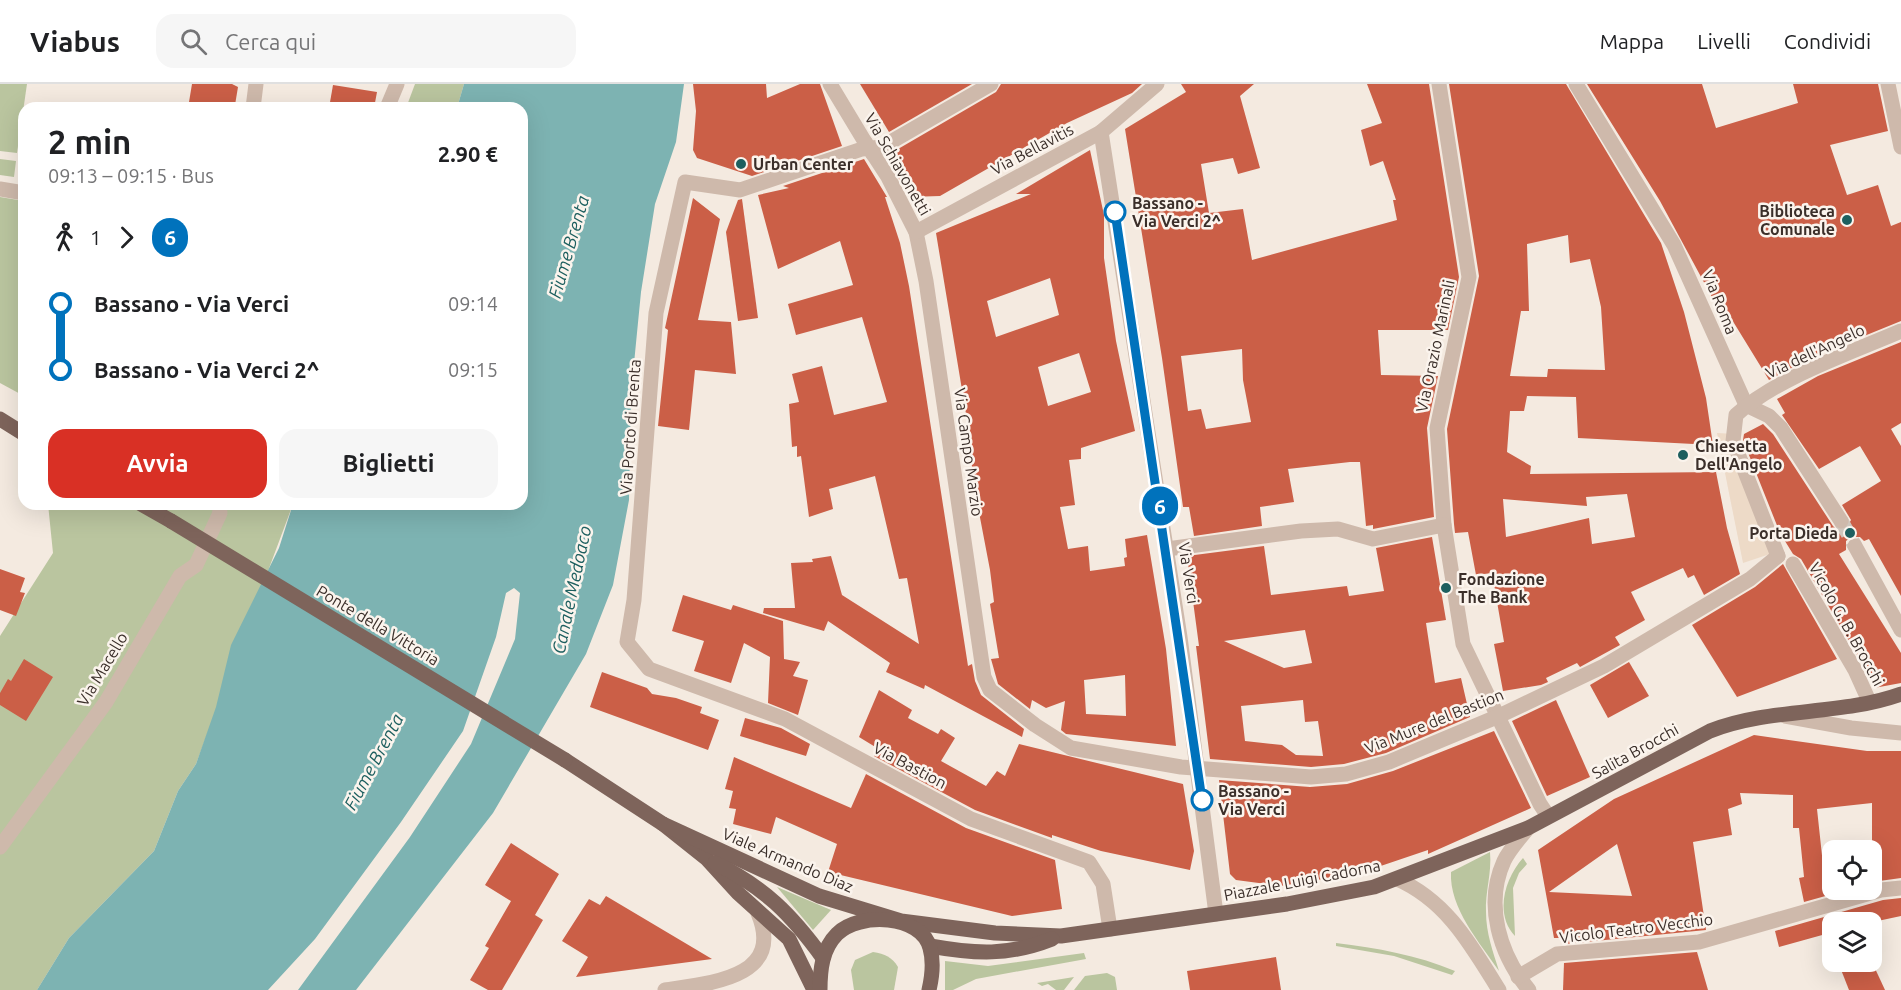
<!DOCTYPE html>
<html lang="it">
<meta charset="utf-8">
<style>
body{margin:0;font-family:Ubuntu,sans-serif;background:#f6f6f6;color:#202124;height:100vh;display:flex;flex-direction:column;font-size:22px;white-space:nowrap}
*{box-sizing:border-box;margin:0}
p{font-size:20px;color:#757577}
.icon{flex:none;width:33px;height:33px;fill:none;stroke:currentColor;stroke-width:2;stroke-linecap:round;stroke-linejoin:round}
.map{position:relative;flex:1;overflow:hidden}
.panel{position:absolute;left:18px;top:18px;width:510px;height:408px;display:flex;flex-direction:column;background:#fff;border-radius:18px;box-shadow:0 6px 24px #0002}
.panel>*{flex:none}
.badge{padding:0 12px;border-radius:20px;font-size:21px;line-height:39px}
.controls{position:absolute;left:1822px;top:756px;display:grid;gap:12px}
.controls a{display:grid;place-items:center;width:60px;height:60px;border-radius:12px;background:#fff;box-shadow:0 6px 24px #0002;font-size:30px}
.map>.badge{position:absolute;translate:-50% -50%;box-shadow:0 0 0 3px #fff}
.legs{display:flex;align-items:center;gap:9px;height:66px;padding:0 30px;font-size:20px}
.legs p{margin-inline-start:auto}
.headline{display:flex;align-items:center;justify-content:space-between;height:102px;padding:0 30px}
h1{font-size:33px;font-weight:700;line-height:45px}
.action{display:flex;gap:12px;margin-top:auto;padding:12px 30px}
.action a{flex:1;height:69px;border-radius:18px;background:#d93025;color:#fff;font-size:24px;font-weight:700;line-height:69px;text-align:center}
.action a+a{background:#f6f6f6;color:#202124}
ul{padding:0 30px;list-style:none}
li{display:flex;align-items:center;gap:21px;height:66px;font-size:22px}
li i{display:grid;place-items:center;width:9px;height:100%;margin:0 8px;background:currentColor}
li i::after{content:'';width:15px;height:15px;margin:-8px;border:4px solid;border-radius:50%;background:#fff}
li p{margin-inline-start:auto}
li:first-child i{background:linear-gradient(#0000 50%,currentColor 0)}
li:last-child i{background:linear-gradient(currentColor 50%,#0000 0)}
header{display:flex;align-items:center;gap:36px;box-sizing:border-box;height:84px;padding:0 30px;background:#fff;border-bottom:2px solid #e0e0e0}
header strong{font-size:28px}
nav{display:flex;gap:33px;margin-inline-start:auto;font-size:21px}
.search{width:420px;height:54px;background:#f6f6f6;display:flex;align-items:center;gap:15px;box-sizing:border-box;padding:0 21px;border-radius:18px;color:#757577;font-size:22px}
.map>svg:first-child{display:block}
.green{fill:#bac59f}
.plaza{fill:#eddac7}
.water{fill:#7db3b2}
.building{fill:#cb5f47;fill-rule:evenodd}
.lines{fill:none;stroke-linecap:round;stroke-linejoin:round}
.minor-tunnel{stroke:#cfc5bc;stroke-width:15;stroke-dasharray:15 8;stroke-linecap:butt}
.minor{stroke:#ceb9ab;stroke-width:15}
.major{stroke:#7e645b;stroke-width:15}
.minor-bridge{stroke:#ceb9ab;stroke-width:15}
.major-bridge{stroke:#7e645b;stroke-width:15}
.line-1-casing{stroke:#fff;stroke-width:14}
.line-1{stroke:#0072bc;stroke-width:9}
.poi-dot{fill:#1d5f5f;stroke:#fbf4ed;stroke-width:2}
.stop-1-dot{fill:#fff;stroke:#0072bc;stroke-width:3}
.labels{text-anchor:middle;stroke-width:5;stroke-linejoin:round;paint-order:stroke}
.street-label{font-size:16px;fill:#3b2f2a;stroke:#fbf4ed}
.poi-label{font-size:16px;font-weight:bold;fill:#3b2f2a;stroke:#fbf4ed;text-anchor:start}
.stop-label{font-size:16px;font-weight:bold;fill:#3b2f2a;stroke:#fbf4ed;text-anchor:start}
.water-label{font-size:18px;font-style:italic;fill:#1d5f5f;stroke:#fbf4ed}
</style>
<header>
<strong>Viabus</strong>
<div class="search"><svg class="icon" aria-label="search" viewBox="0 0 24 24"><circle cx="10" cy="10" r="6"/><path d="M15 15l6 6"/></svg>Cerca qui</div>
<nav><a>Mappa</a><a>Livelli</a><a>Condividi</a></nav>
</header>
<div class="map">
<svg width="1901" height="906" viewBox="0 0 1901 906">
<rect width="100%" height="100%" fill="#f4eae0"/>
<g class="green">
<path d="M0,0h27l-10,69 -17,-2z"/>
<path d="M415,0h49l-7,24h-51z"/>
<path d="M0,75l16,2 -2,16 -14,-2z"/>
<path d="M0,113l24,4v195l-24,-13z"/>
<path d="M48,420h245l-97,260 -18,27 -24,60 -85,87 -32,52h-37v-354l53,-83z"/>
<path d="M1490,768c2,21 -5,40 -4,60 0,21 7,40 13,59 -19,-28 -50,-63 -48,-99z"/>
<path d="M1523,774l4,6 -8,9 -6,15 2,48c-21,-22 -10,-58 8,-78z"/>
<path d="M777,803l54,23 -18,20z"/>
<path d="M1336,859c41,5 81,12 119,28l-3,4 -58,-19 -58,-10z"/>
<path d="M873,868c12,2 19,5 25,15l-4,23h-40l-3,-20 4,-10z"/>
<path d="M1084,869l2,6 -110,20 -23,11h-8v-29l43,5z"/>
<path d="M1107,889l8,4 2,13h-43l11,-14z"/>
<path d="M1074,893l-10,13h-8l-8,-6 -6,2 -5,-3z"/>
</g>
<path class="plaza" d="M1717,349l19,1 43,117 -36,12z"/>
<path class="water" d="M464,0h220l-8,58 -21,62 -14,88 -10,102 -2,106 -16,85 -27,69 -93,159 -137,177h-58l112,-153 61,-93 44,-105 5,-46 -6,-5 -8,5 -10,44 -33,94 -62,91 -86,117 -47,51h-231l32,-52 85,-87 24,-60 18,-27 20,-57 15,-62 48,-97 14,-44h229v-396h-65z"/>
<g class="building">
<path d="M192,0h40l6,3 -3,18 -4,3h-43z"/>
<path d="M693,0h73l1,14 33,-14h20l22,62 -90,30 -55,-18 -4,-8 3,-39z"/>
<path d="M860,0h112l-83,48z"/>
<path d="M1001,0h141l-10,9 -65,30 -127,73 -31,1 -23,-41 110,-64z"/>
<path d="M1181,0h73l-14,12 20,72 -22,6 -5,-16 -32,6 8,49 34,-4 9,51 145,-40 -4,-20h3l-13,-39 -13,5 -9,-36 21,-7 -15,-39h62l30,193 -11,53h-70l3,45 57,1 -11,52 7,89 -61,12v-4l-7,1 -6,-64h-10l-62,7 6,33 -34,5 2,19 -68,10 -5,-29h-6l-21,-149 -37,-229 61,-37zM1242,265l1,31 8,42 -45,7 -5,-20 -13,2 -7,-55z"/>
<path d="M1449,0h117l95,159 23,69 22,86 7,47 -135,-7 -2,-41 -49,-1 -3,15h-14l-3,41 24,14 -1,8 186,-2 11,56 13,46 -36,21 -10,-20 -6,3 -5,-10 -52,24 14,28 -30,17 5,8 -40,22 -3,-4 -31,15 2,4 -7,3 -38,6 -9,-47 10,-2 -12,-69 -16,2 -8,-43 -13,1 -1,-9 -7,-95 32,-153zM1568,151l2,28 20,-4 11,48 4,63 -57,-1 -1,8 -37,-1 11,-65h8l-2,-67zM1627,410l8,43 -43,7 -3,-26 -83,19 -3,-38 84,7 -1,-9z"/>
<path d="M1587,0h115l14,44 82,-25 -5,-19h85l10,47 -58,14 17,50 31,-10 13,41 10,-4v99l-91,37 -41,22 -43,-70 -6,2 -60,-111z"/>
<path d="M333,1l44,7 -3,16h-45z"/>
<path d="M1090,66l14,65v43l12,83 19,90 -54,17v11l-12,1 6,45 -15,2 8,42 20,-3 2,25 35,-5 -1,-8 3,-1 -2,-18 22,-4 19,114 10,97 -110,-12 -5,-4 4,-29 -19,7 -14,-8 -2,9 -32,-25 -7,-25 8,-1 -9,-54 4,-2 -4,-32 -16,-84 -7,-66 -31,-187 95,-39h-15zM1050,194l9,37 -63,22 -9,-36zM1079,269l12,39 -43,14 -10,-39zM1125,591l1,41 -40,-2 -2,-34z"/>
<path d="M864,75l23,38h-2l15,46 9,43 59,380 4,-2 3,17 6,14 43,34 -2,8 -97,-52 -1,4 -38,-17 4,-9 -62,-42 -4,10 -61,-18 1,-5h31l-4,-45 22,-1 -1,-3 19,-3 11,39 77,49 -12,-66 -8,1 -24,-103 -46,13 4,20 -24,8 -8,-61 -4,1v-11l-5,1 -3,-43 10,-2 -7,-28 30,-8 12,49 53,-13 -25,-85 -66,18 -8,-31 65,-19 -13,-44 -62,28 -20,-74 31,-7 -6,-2z"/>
<path d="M693,114l27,21 -22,101 33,2 5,52 -41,-4 -6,60 -31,-4 10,-96 -3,-2z"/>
<path d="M742,115l16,119 -20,3 -12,-89 12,-32z"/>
<path d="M1901,258v81l-10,6 10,17v150l-32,-57 -5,2 -4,-4h-9l-5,4v9l-7,4 62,99v30l-27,5 -11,-23 -62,-106 -8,-5 -13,-21 -37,-93 1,-6 19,-10 10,10 60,92 4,4 9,-1 5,-9 -9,-15 39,-24 -21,-35 -41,23 -37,-54 3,-2 -8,-14 41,-23z"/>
<path d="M1432,453l14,83 -20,3 9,60 26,-5 9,39 -84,36 -42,11 -33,3 -101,-8 -14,-113h3l-12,-90 77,-10 7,49 76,-9 2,10 35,-5 -8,-43zM1305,546l7,33 -28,5 -60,-27zM1303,616l2,22 13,-1 5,35 -27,-1 -14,-10 -37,-4 -4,-35z"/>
<path d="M1783,480l54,95 -100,38 -45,-72 63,-38z"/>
<path d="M0,485l25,9 -5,14 5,1 -9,23 -16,-6z"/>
<path d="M683,511l48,15 2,-5 50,16 1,38 16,3 -7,14 15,4 -10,35 -30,-12 2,-46 -26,-14 -13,40 -37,-12 10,-30 -32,-10z"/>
<path d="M24,575l29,18 -27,44 -26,-16v-12l8,-14 3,2z"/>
<path d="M1629,578l20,34 -41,22 -18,-33z"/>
<path d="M602,588l45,16 5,6 24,4 26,9 -2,6 19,7 -11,30 -118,-43z"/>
<path d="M879,606l33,20 -4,8 30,16 3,-5 14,9 -14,23 45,25 11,-15 8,5 14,-32 164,40 11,67 -4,19 -89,-19 -49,-16v3l-77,-28 -101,-54 3,-8 -18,-11z"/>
<path d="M1556,616l34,77 -43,19 -35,-75z"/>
<path d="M745,634l36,10 29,16 -4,12 -66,-20z"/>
<path d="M1494,647l37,77 -103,46v-4l-68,23 -79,13 -45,-6 -6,-6 -11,-94 91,7 37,-3 46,-13z"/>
<path d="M1754,651l113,16h34v127l-29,4v-79l-55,6 7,65 9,-2v18h14l-43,12 -5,-24 5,-1 -5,-49h-6v-33l-53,-2 2,11 -14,5 4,26 -39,7 13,88 -141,14v-6h-11l-16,-88 76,-51zM1617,760l15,52 -83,-4z"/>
<path d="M734,673l117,51 15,-34 100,54 89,32 7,49 -50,7 -184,-44 9,-28 -61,-27 -5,17 -38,-10 3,-15 -7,-1 4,-17 -8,-2z"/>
<path d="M511,759l48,31 -24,41 8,5 -41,70h-14l-18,-10 19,-32 -4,-2 26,-45 -26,-16z"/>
<path d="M606,812l106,63 -136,18 12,-20 -26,-16 27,-42 11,6z"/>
<path d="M1901,814v18l-28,6h-40v10l-54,15 -4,-16 108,-31z"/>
<path d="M1697,868l11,38h-145l1,-27z"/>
<path d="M1276,873l5,33h-91l-3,-19z"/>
<path d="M1838,878h34l13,28h-36z"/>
</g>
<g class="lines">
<path class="minor-tunnel" d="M1841,437l14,25"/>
<g class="minor">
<path d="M830,0l35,58"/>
<path d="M991,0l-109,63 -20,2 -122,41 -55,-8 -29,131 -22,287 -7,42 22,27 136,50 186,100 118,43 14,22 7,45"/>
<path d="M1439,0l30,193 -32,151 7,97 19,119 77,160 8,12"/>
<path d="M1576,0l98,161 72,160 23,11 12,12 60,93"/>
<path d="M1888,0l13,63"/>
<path d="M253,24l3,-24"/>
<path d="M387,24l10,-24"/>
<path d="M1101,48l79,505 36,277"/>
<path d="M873,70l15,23 28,55 10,49 58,396 6,13 45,35 36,23 110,19 130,10 35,-3 43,-12 110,-46 105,-50 146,-87 28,-23"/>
<path d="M0,105l24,4"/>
<path d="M916,148l185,-100 56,-48"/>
<path d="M1855,462l46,84"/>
<path d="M1167,465l134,-18 37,-2 35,10 71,-14"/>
<path d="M1778,472l-45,-115 3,-26c40,-37 114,-62 165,-84"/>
<path d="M1793,480l62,106 14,31"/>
<path d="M1785,632l66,12 50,5"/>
<path d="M1528,744c-8,10 -19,22 -24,33 -20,44 -4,94 25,129"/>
<path d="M0,763l106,-145 74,-126 16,-11 24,-52 -1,-9"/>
<path d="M1397,795c50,22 74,66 102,111"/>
<path d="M1518,893l39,-23 142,-12 182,-52 20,-2"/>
<path d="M665,906c46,-7 120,-12 93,-77"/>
</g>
<g class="major">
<path d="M0,335l24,15"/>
<path d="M141,420l30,17"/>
<path d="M565,676l98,64 44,35 31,34 51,46 25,51"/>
<path d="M663,740l156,72 82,25 94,12 66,3 226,-32 87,-17 154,-59 182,-97c61,-24 130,-15 191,-37"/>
<path d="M715,779c49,24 76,51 108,95"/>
<path d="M930,862c45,8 79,10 122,-7"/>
<path d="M820,906c0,-20 2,-41 17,-56 22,-22 84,-20 93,14 4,14 2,29 -1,42"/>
</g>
<path class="minor-bridge" d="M865,58l8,12"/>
<path class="major-bridge" d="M171,437l394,239"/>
</g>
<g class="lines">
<defs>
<path id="line-1" d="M1115,128l87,588"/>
</defs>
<use href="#line-1" class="line-1-casing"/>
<use href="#line-1" class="line-1"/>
</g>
<g class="poi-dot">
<circle cx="741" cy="80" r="6"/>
<circle cx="1847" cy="136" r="6"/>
<circle cx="1683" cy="371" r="6"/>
<circle cx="1850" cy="449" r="6"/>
<circle cx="1446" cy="504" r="6"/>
</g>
<g class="stop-1-dot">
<circle cx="1115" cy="128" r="10"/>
<circle cx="1202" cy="716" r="10"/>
</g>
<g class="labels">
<g class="street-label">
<text transform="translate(1032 65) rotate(-28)" y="6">Via Bellavitis</text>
<text transform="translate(898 80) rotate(60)" y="6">Via Schiavonetti</text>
<text transform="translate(1720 218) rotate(68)" y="6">Via Roma</text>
<text transform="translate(1435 262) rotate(-78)" y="6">Via Orazio Marinali</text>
<text transform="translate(1815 267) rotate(-25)" y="6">Via dell'Angelo</text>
<text transform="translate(630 343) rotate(-86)" y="6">Via Porto di Brenta</text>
<text transform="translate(969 368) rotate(82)" y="6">Via Campo Marzio</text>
<text transform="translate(1189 489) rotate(81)" y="6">Via Verci</text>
<text transform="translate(1847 540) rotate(61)" y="6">Vicolo G. B. Brocchi</text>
<text transform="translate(378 541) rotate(31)" y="6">Ponte della Vittoria</text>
<text transform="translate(102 585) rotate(-59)" y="6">Via Macello</text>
<text transform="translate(1434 637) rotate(-22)" y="6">Via Mure del Bastion</text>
<text transform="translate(1635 667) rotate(-29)" y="6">Salita Brocchi</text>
<text transform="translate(910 681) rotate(28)" y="6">Via Bastion</text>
<text transform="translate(788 776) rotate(23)" y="6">Viale Armando Diaz</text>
<text transform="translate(1302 796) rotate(-11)" y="6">Piazzale Luigi Cadorna</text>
<text transform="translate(1636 844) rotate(-7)" y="6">Vicolo Teatro Vecchio</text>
</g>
<g class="poi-label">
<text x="753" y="86">Urban Center</text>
<text x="1835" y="133" text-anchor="end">Biblioteca<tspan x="1835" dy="18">Comunale</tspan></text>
<text x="1695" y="368">Chiesetta<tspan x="1695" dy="18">Dell'Angelo</tspan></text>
<text x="1838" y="455" text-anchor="end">Porta Dieda</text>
<text x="1458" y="501">Fondazione<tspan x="1458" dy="18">The Bank</tspan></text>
</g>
<g class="stop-label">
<text x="1132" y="125">Bassano -<tspan x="1132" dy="18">Via Verci 2^</tspan></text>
<text x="1218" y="713">Bassano -<tspan x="1218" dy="18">Via Verci</tspan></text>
</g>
<g class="water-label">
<text transform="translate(569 163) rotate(-74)" y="6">Fiume Brenta</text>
<text transform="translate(572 506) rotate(-78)" y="6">Canale Medoaco</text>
<text transform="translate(374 678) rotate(-62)" y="6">Fiume Brenta</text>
</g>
</g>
</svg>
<div class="controls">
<a><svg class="icon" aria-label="locate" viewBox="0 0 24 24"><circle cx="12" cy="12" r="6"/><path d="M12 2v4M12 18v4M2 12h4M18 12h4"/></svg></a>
<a><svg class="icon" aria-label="layers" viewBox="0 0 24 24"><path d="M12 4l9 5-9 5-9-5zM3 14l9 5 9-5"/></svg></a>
</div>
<b class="badge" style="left:1160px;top:422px;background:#0072bc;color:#fff">6</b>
<section class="panel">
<div class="headline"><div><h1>2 min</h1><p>09:13 – 09:15 · Bus</p></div><b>2.90 €</b></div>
<div class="legs"><svg class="icon" aria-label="walk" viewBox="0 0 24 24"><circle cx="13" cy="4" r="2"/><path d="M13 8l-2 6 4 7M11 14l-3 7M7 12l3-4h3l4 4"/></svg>1<svg class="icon" aria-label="forward" viewBox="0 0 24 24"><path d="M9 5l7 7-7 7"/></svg><b class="badge" style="background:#0072bc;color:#fff">6</b></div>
<ul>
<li><i style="color:#0072bc"></i><b>Bassano - Via Verci</b><p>09:14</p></li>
<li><i style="color:#0072bc"></i><b>Bassano - Via Verci 2^</b><p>09:15</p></li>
</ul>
<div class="action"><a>Avvia</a><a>Biglietti</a></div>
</section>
</div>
